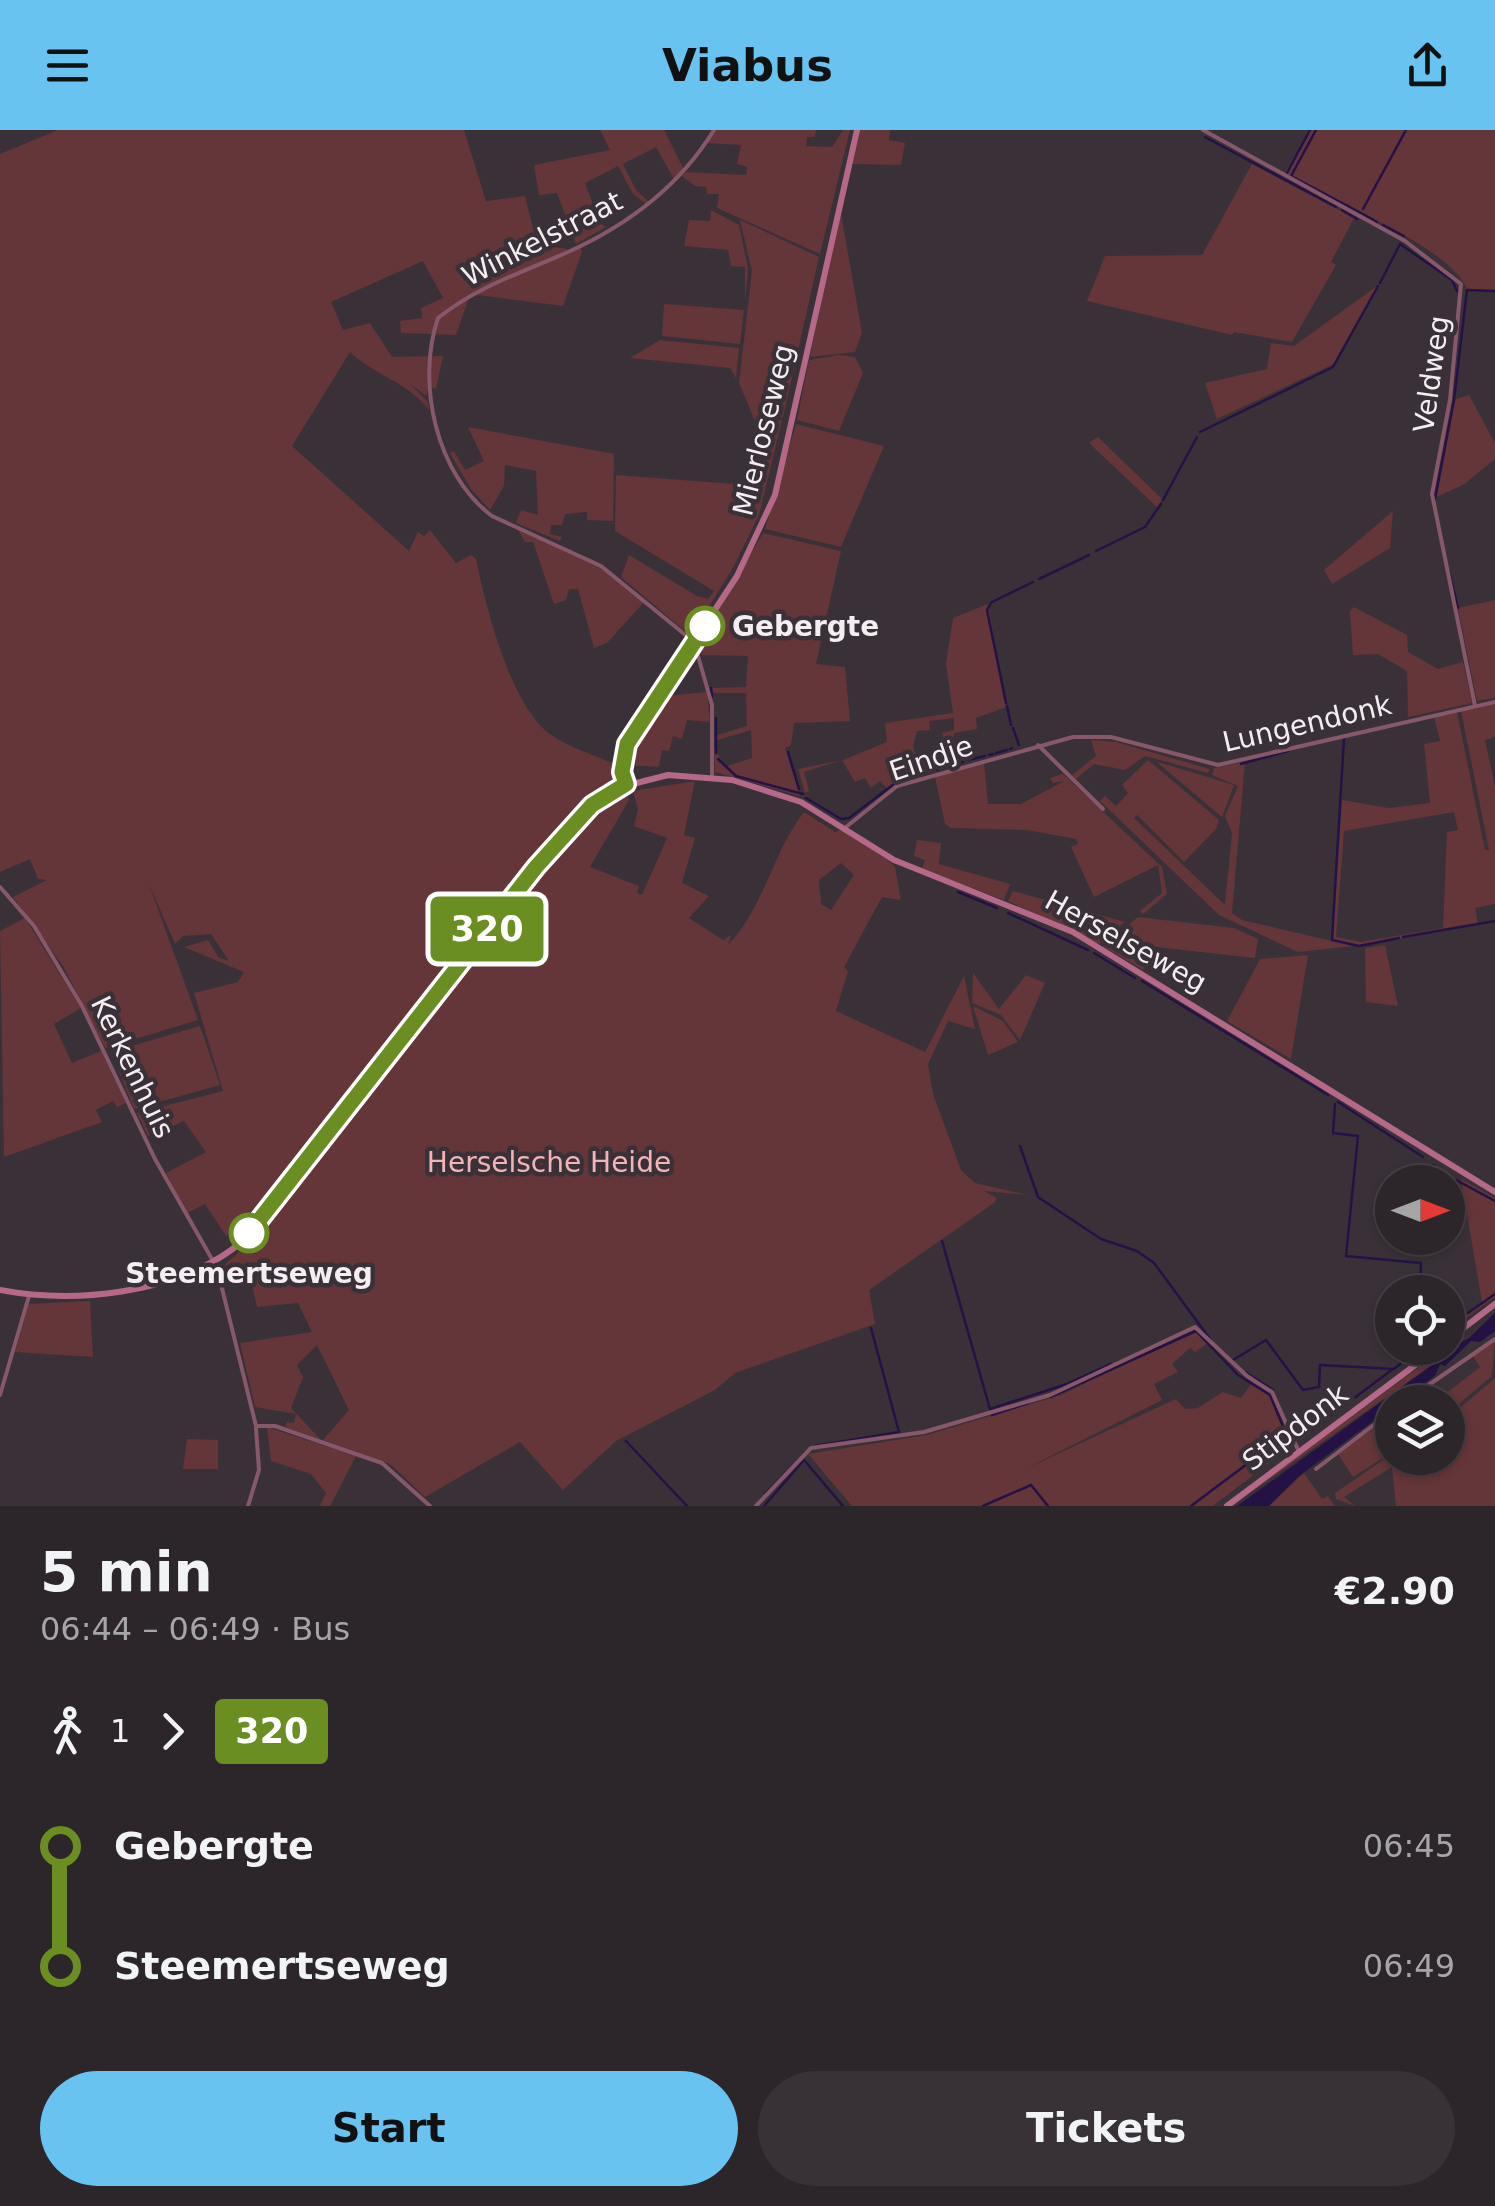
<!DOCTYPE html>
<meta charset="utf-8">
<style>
body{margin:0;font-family:"DejaVu Sans",sans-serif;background:#383136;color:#f1f3f6;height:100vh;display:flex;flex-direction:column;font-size:38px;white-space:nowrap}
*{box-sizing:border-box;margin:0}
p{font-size:32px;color:#a6a5a8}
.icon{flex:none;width:55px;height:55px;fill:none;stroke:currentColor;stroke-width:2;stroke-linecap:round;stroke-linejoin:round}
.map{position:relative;height:1376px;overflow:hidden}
.sheet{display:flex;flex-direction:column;background:#2c252a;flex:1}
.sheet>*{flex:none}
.badge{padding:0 20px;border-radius:8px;font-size:35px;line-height:65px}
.needle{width:65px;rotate:90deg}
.tools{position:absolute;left:1375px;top:1035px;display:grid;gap:20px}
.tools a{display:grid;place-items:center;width:90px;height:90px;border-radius:50%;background:#2c252a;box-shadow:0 2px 8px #0004,0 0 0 2px #484247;font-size:50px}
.map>.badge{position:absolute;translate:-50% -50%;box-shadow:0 0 0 5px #fff}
.legs{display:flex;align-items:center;gap:15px;height:110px;padding:0 40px;font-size:32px}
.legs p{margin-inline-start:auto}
.headline{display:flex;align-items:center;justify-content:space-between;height:170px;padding:0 40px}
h1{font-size:55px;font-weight:800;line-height:75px}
.cta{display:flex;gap:20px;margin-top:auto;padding:20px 40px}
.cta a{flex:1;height:115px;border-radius:60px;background:#69c3f1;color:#111;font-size:40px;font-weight:800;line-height:115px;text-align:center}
.cta a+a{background:#383136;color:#f1f3f6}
ul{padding:0 40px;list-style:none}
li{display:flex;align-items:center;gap:35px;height:120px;font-size:38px}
li i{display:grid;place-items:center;width:15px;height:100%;margin:0 12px;background:currentColor}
li i::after{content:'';width:25px;height:25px;margin:-12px;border:8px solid;border-radius:50%;background:#2c252a}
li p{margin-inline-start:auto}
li:first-child i{background:linear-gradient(#0000 50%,currentColor 0)}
li:last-child i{background:linear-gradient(currentColor 50%,#0000 0)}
header{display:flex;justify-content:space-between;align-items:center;height:130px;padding:0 40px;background:#69c3f1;color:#111;font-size:45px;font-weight:800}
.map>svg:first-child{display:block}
.green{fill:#643539;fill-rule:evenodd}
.water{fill:#241247}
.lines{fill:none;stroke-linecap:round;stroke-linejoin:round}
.stream{stroke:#241247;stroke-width:2.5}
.street{stroke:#87576a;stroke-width:4}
.secondary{stroke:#b56887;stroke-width:6}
.line-1-casing{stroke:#fff;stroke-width:22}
.line-1{stroke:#6b8e23;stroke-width:15}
.stop-1-dot{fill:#fff;stroke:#6b8e23;stroke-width:5}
.labels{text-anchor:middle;stroke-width:9;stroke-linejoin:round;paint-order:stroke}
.street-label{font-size:28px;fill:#f4eef3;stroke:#3a3138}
.stop-label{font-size:28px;font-weight:bold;fill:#f4eef3;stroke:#3a3138;text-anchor:start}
.park-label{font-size:28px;fill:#f3b4b7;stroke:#3a3138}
</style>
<header><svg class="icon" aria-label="menu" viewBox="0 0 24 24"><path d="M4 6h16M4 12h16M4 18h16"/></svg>Viabus<svg class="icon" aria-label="share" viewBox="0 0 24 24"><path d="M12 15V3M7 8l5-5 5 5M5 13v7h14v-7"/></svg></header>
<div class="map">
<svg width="1495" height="1376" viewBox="0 0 1495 1376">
<rect width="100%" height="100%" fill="#3a3138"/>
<g class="green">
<path d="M58,0h406l22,71 39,-5 12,48 36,6 7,-3 2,5 -19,54 -93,-12 -14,41 -55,-2 -1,-12 22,-3 -1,-10 22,-10 -20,-37 -92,41 12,28 27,-7 22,34 51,-1 -7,33 -8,-2 -1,9 -17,-12 18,18 1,8c-22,-29 -54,-34 -79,-58l-58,94 117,105 9,-19 6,4 6,-6 26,33 15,-8 5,4c10,48 34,146 75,176 19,13 43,20 64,29l1,6 3,-5 10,35 -39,67 49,19 -2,7 5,2 25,-57 -33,-12 4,-16 -5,-19 62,-10 -11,54 11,3 -13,45 27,13 -20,22 34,22 8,-5 -3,10c37,-39 45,-94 76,-133l31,20 7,-3 47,32 6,6 6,33 -19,-3 -38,70 4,4 -12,40 89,41 39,-76 11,53 -27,-8 -20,43 5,30 28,76 14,13 53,12 -44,-4 13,7 -3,5 -125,87 6,34 -140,49 -20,17 -99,51 -53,49 -43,-48 -95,55 -35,-33 -67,-24 26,-30 -32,-65 -20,20 6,12 -12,31 29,31 -35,-12 2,-5 7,1 2,-9 -41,-7 -15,-64 72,-11 -14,-29 -41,4 -8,-35 -25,1 -2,-6 33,-29 -17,-12 -12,10 -21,-32 -18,9 -21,-40 40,-21 -22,-31 -36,15 -11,-23 86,-22 -29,-98 44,-11 6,-10 -60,-25 24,-7 10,17 11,4 -18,-27 -28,2 -8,8 -26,-60 49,136 -93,28 -42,-82 -50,-69 34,-17 -9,-1 -8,-20 -30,13v-718zM841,733l13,12 -23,35 -10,-6 -2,-24z"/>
<path d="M600,0h64l19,38 -9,11 -18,-32 -33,17 13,26 13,12 -3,2 -13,-10 -15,-28 -33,17 15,40 6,4 -30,17 -19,-51 -18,2 -5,-30 76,-15z"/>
<path d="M715,0h101l-1,7h-8l-1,9 26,1 11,-17h7l-30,124 -103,-46 2,-14h-12l-1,-7 -11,-1 -13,-10 3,-4 61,3 1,-8 -10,-3 4,-19 -34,-2z"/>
<path d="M858,0h32l-1,10 16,3 -4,22 -51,-1z"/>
<path d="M1310,0h185v161l-28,-2c-20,-46 -138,-87 -182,-116z"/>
<path d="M1252,34l102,54 -23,44 5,3 -44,77 -58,-10 -2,3 -145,-34 18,-45 97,-1z"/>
<path d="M840,78l22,125 -7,19 -45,5z"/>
<path d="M711,80l28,15 9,44 -3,33v-35l-14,-1 -3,-16 -44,-4 5,-26 21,1z"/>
<path d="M740,90l79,37 -36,160 -28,4 -16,-38 13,-112z"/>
<path d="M1377,156l-43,78 -117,55 -12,-36 62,-14 4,-26 23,3z"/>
<path d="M664,174l80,6 -4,34 -78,-8z"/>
<path d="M660,210l79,8 -3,30 -6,-10 -100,-10z"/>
<path d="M839,225l16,2 8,16 -24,58 -42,-11 12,-60z"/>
<path d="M1469,265l26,48v16l-32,26 -27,12 17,-97z"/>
<path d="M782,290l-23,95 -25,51 -43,70 -70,-59 8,-22 68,41 11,3 6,-8 -99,-60 1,-56 132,10 8,-61z"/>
<path d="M796,294l88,22 -43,101 -76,-18z"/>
<path d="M468,297l146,27 -1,67 -26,-1v-8l-22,2 -3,11h-11l-1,9 12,3 -2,4 -44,-18 5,-13 17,5 -2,-44 -31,-6 -1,21 -14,24 -19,-21 -21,-36 4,-2 11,19 19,-9z"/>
<path d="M1098,307l64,62 -5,8 -68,-64z"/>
<path d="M1393,381l-3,37 -58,36 -8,-14z"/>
<path d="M517,398l88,41 40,32 -38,42 -13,5 -16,-59h-9l-3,11 -12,4 -21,-62h-8z"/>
<path d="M763,403l78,18 -25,113 29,3 5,54 -56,2 -3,22 -6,3 15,48 -85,-24 -1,-26 10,21 28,-9 -1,-28 -37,11 1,-5 32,-10 -1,-33h-35l-1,-5 36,-1 2,-31 -46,-1 -5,-10z"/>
<path d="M1495,470v98l-18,3 -19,-93z"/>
<path d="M988,474l18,103 -30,11 1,11 -23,4 -4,28 -8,-28 12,-3v-12l-25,3 1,9 -13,1 -4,15 8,29 -33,14 -8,-8 -9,7 -6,-10 -10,4 -13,-22 -38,12 5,19 -4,2 -7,-24 45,-9 44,-18 -2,-19 68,-10 -7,-49 7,-46z"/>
<path d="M1354,477l53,28 1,17 30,17 25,-7 9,41 -64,14 -1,-46 -29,-17 -25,1 -3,-44z"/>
<path d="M707,562l3,30 -23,-2 -5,19 -9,-3 -4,15 -7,-1 -3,17 -33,-2 1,-11 37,-58z"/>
<path d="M1495,574v33l-10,3 10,47v117l-20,4 3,16 -106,20 -74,8 -79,-37 -119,-114 5,-5 11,10 12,-13 -6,-8 26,-25 71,60 -3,9 -32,33 -47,-47 -3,3 91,87 7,-72 -7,-17 13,-30 -26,-11 2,-7 31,-6 -13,151 10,7 90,21 10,-141 47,8 41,-5 -6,-59 16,-3 -6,-24 23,-5 28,138h4l-28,-139zM1454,682l4,18 -11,2 -4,96 -82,14 -25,-5 8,-106z"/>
<path d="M1091,610l25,2 94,27 -2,4 -63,-17 -20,14 -31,-6 -18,15 -4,-4 24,-19z"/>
<path d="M1158,632l76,23 -12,32 -63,-53z"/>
<path d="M984,633l4,41h33l43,-23 -11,2 -3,-5 13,-4 99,93 5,27 -24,20 -3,-3 22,-18 -4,-28 -64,32 -23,-50 7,-3 -2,-5 -49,-9 -76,-2 -6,-4 -10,-47z"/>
<path d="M917,710l24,3 -2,21 71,20 -6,16 -82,-30 3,-10 -11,-4z"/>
<path d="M1013,761l112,31 -26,22 -91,-43z"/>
<path d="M1138,787l96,11 24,11 -3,19 -99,-11 -13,23 -40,-24z"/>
<path d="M25,788l56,90 -27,16 18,39 29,-12 25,52 -9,4 -4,-6 -17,9 6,12 -98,35 -4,-226z"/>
<path d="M1385,815l13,61 -32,-4 -1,-54z"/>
<path d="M1308,825l-17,104 -64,-38 33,-62z"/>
<path d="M973,843l26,36 27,-34 19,8 -25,57 -19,-25 -29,-12z"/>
<path d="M973,876l30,15 15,21 -30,13z"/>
<path d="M200,896l20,59 -86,24 -23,-57z"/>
<path d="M1461,1049l34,19v99l-47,34 34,-29z"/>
<path d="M90,1171l3,56 -78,-5 14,-48z"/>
<path d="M1195,1200l13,13 -13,9 -5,-4 -18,16 6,8 -24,12 8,16 -137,69 151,-70 9,10 13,-1 25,-16 18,6 12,-16 16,13 23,50 -79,61h-361l-44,-52 119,-19 134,-40z"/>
<path d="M1461,1206l6,3h-6l-26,24 -204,143z"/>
<path d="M1495,1211l-3,35 -44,37v-11h-13l45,-35 -8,-12z"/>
<path d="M1495,1248v128h-99l-4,-39 -48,30 11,9 -19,-7 -1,-6 57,-39 56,4v-40z"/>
<path d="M1392,1284v38l-39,25 -15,-23z"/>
<path d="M267,1297l89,29 -26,50h-10l6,-13 -15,-19 -40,-13z"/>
<path d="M187,1309l31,1v29h-35z"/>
<path d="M1304,1343l18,26 6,-3 7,10h-66z"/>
</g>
<path class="water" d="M1495,1183v18l-15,11 -9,-1 -26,25 -5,-2 -5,12 -36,26h-7v5l-94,70 -29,29h-32l202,-146 -2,-4 32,-18z"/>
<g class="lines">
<g class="stream">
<path d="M1316,0l-25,46 70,37"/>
<path d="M1205,7l131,70"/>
<path d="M1287,43l23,-43"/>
<path d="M1363,79l43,-79"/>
<path d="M1342,80l15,9"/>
<path d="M1363,84l14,8"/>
<path d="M1383,95l21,11"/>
<path d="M1400,114l52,36 5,11"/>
<path d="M1380,153l20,-39"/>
<path d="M1200,302l133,-65 45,-81"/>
<path d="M1435,369l19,-99 13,-110 28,1"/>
<path d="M1163,370l34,-63"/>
<path d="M1096,421l49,-24 16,-23"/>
<path d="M1449,441l9,37"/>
<path d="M1039,449l50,-24"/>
<path d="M992,472l41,-20"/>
<path d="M991,473l-4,7 19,93"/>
<path d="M711,558l1,8"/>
<path d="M1007,576l4,19"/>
<path d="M716,588v35"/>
<path d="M1013,598l6,17"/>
<path d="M1344,608l-12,202 27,6 40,-8"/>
<path d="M1010,619l2,-1"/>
<path d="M788,622l11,37"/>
<path d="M996,623l11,-3"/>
<path d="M989,625l4,-1"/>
<path d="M718,629l18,17 67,18"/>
<path d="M968,630l17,-4"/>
<path d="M1241,634l47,-13"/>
<path d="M947,637l16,-5"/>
<path d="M932,641l11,-3"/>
<path d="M806,668l35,21 8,-1 49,-37 29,-9"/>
<path d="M958,762l39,16"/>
<path d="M1008,783l80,37"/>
<path d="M1403,807l92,-16"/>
<path d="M1094,823l41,25"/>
<path d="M1142,851l186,114"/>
<path d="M1338,972l85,55"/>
<path d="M1335,974l-2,29 25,3 -12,120 75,7 -1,29"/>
<path d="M1020,1016l18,51 63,42 36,12 17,12 56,76"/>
<path d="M1433,1035l17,11"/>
<path d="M1456,1050l39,21"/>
<path d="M942,1111l48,168 77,-25 44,-20"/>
<path d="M1468,1183l27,-19"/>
<path d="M1448,1197l3,-2"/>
<path d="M1233,1230l33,-20 37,50 16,-3 1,-22 74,4 26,-21"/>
<path d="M1245,1242l28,18"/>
<path d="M1050,1267l146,-66 42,44 32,20 21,51 -14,8 -18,1 -68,51"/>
<path d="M992,1285l36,-12"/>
<path d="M1302,1307l91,-68"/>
<path d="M626,1311l61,65"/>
<path d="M815,1316l84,-14 -28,-104"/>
<path d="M765,1364l43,-44"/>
<path d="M764,1376l40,-46 39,46"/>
<path d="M983,1376l48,-21 17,21"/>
</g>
<g class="street">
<path d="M1203,0l202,111 56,43 -11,116 -18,94 43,212"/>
<path d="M1038,615l65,64"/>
<path d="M712,646v-71l-18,-63 -93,-76 -109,-50c-56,-42 -76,-133 -54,-198 40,-32 83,-45 130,-66 60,-27 111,-65 146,-122"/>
<path d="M846,697l51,-41 176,-49h38l107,28 277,-63"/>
<path d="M0,757l34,39 48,80 73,153 62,109 39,158h19l107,37 48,43"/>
<path d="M0,1265l29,-99"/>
<path d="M1404,1272l91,-63"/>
<path d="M1316,1339l76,-58"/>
<path d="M248,1376l11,-36 -3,-42"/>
<path d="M756,1376l55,-58 113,-16 126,-37 145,-68 52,49 25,16 27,60"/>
</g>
<g class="secondary">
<path d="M628,656l-6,-14 5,-28 110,-168 38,-81 82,-365"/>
<path d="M0,1160c74,14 172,4 234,-42l343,-428 40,-32 51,-13 64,5 69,22 93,58 179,72 422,260"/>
<path d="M1448,1210l47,-36"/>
<path d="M1227,1376l211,-158"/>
</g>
</g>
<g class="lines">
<defs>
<path id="line-1" d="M249,1103l287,-366 56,-62 34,-21 -4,-12 5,-28 78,-118"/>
</defs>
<use href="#line-1" class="line-1-casing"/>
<use href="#line-1" class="line-1"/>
</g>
<g class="stop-1-dot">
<circle cx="705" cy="496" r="18"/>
<circle cx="249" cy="1103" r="18"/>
</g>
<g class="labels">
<g class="street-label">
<text transform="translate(542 108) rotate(-27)" y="10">Winkelstraat</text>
<text transform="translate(1431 244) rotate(-82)" y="10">Veldweg</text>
<text transform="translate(763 300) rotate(-76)" y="10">Mierloseweg</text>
<text transform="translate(1307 593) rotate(-13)" y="10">Lungendonk</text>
<text transform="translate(931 628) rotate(-19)" y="10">Eindje</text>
<text transform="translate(1126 811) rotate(29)" y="10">Herselseweg</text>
<text transform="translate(133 937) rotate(64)" y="10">Kerkenhuis</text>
<text transform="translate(1295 1297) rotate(-37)" y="10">Stipdonk</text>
</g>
<g class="stop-label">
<text x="732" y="506">Gebergte</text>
<text x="249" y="1153" text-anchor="middle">Steemertseweg</text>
</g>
<g class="park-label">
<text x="549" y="1042">Herselsche Heide</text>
</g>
</g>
</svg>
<div class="tools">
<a><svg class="needle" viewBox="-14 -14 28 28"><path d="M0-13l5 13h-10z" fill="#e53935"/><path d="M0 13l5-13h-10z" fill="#a6a5a8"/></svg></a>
<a><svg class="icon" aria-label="locate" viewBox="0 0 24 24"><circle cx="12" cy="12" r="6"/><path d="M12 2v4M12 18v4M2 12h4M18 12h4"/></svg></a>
<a><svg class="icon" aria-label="layers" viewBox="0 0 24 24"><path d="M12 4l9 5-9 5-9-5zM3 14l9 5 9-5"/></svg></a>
</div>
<b class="badge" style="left:487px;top:799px;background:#6b8e23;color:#fff">320</b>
</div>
<section class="sheet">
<div class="headline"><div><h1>5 min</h1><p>06:44 – 06:49 · Bus</p></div><b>€2.90</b></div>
<div class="legs"><svg class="icon" aria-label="walk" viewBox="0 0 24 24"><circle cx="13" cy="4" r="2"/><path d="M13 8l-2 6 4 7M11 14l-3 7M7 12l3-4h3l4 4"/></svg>1<svg class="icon" aria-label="forward" viewBox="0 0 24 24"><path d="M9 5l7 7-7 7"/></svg><b class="badge" style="background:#6b8e23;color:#fff">320</b></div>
<ul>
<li><i style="color:#6b8e23"></i><b>Gebergte</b><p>06:45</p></li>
<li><i style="color:#6b8e23"></i><b>Steemertseweg</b><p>06:49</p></li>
</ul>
<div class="cta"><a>Start</a><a>Tickets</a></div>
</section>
